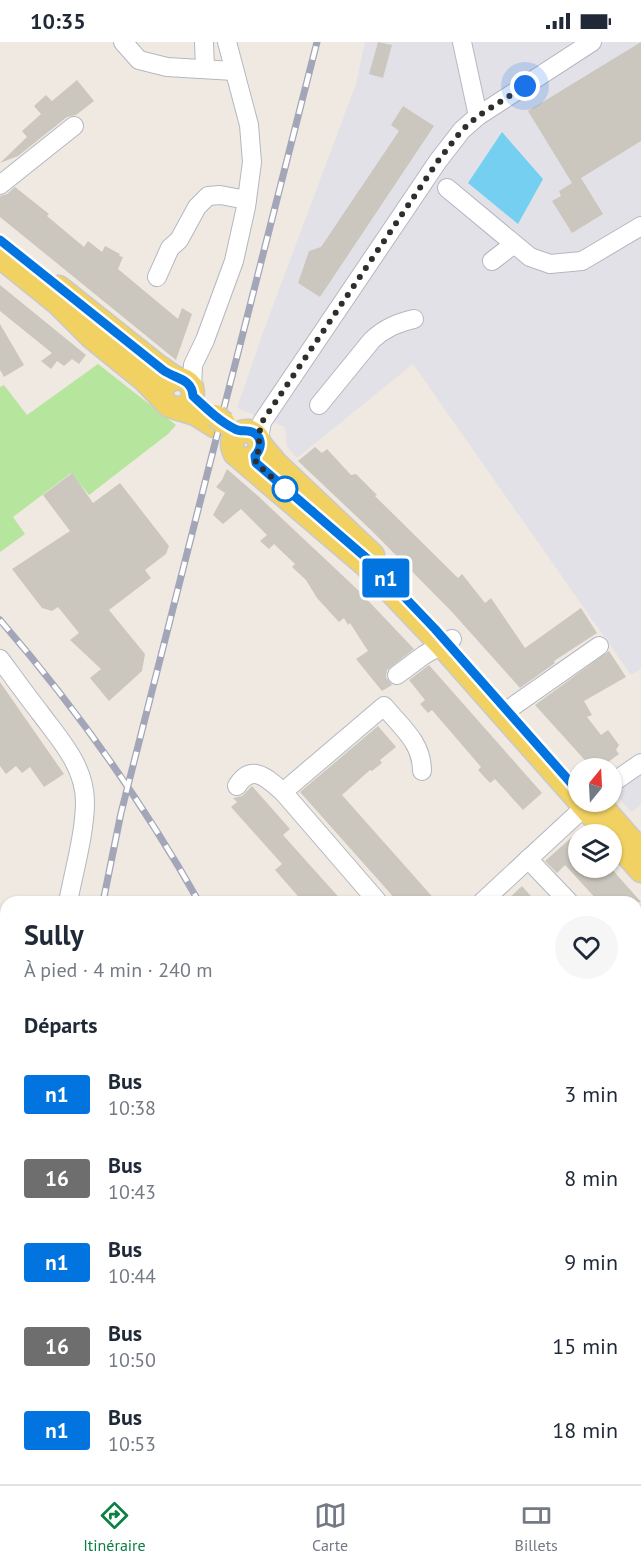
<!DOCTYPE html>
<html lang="fr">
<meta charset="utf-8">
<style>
body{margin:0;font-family:"PT Sans",sans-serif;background:#f6f6f7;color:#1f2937;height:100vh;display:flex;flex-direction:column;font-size:22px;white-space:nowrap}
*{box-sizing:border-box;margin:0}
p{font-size:20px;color:#747a83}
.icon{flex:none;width:33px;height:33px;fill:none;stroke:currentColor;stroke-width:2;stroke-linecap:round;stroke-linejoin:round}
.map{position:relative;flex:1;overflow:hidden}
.sheet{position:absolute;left:0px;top:854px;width:642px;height:590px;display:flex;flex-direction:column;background:#fff;border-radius:18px 18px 0 0;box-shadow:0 2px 4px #0004}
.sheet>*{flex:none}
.badge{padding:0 12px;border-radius:4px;font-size:21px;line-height:39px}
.needle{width:39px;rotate:18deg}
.tools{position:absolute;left:568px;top:716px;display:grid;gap:12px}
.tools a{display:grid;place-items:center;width:54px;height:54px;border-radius:50%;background:#fff;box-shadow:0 2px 4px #0004;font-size:30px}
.you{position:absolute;width:30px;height:30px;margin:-15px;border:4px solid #fff;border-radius:50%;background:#1a73e8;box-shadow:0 0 0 9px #1a73e833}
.map>.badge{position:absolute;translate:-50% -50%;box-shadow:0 0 0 3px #fff}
h2{padding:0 24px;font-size:22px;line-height:54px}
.round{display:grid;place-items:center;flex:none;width:63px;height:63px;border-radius:32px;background:#f6f6f7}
.headline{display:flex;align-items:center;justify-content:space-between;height:102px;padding:0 24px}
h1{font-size:28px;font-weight:700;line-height:45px}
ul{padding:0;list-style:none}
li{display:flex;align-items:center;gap:18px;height:84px;padding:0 24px}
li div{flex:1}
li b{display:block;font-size:22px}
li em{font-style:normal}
li .badge{min-width:66px;font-weight:700;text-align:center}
.status{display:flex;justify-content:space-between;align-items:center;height:42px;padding:0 30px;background:#fff;direction:ltr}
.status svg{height:16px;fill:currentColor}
.menu{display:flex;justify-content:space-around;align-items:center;height:84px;border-top:2px solid #e0e1e3;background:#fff;font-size:16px;color:#747a83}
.menu a{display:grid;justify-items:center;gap:3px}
.menu .current{color:#0b8043}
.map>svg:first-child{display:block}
.industrial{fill:#e3e1e8}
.green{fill:#b6e59e}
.water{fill:#75cff0}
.building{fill:#cbc7bf}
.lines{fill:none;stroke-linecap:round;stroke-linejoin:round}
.minor-casing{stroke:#b4b7c1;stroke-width:20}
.major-casing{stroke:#c9c9c9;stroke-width:25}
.minor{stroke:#fff;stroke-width:18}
.major{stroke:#f2d163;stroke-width:22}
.rail-casing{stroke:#a3a6b8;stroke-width:7}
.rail{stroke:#fff;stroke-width:4.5;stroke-dasharray:14;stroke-linecap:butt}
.major-bridge-casing{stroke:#c9c9c9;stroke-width:25;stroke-linecap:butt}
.major-bridge{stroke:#f2d163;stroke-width:22}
.line-casing{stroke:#fff;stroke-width:14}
.line{stroke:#0174df;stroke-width:9}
.walk{stroke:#2e2e2e;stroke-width:6;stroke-dasharray:0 10.8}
.stop-dot{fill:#fff;stroke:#0174df;stroke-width:3}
</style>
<div class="status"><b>10:35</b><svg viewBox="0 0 49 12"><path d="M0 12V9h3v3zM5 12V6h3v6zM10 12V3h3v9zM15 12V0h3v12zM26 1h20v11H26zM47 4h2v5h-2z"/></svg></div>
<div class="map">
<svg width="641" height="1442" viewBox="0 0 641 1442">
<rect width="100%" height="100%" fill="#efe9e1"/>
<g class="industrial">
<path d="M365,0h276v627l-10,6 -218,-311 -116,94 -10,-11 -2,-20 -48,-19 24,-70 95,-254z"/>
<path d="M641,711v52l-10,7 -19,-22v-17z"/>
</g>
<g class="green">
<path d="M98,322l78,61 -8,9 -79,61 -18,-22 -58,44 12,17 -25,18v-165l4,-2 23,30z"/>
<path d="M641,985v193l-5,-9v-181z"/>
</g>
<path class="water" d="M502,90l41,47 -25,45 -50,-41z"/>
<g class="building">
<path d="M378,0l14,3 -9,33 -14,-4z"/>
<path d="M641,0v99l-60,37 22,36 -31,19 -20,-32 9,-5 -2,-5 13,-8 -44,-72z"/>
<path d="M77,38l17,21 -18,14 -9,2 -49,39 -18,7 27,-26 -5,-6 19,-17 -7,-8 12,-11 6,6z"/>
<path d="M403,64l31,20 -114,171 -22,-14 11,-32 12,-4 78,-116 -8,-6z"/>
<path d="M15,145l34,27 -2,2 37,31 4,-6 14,11 3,-6 15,8 -1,2 4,1 -5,12 60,50 4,-11 10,6 -16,46 -176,-143v-21l7,-2z"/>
<path d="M0,243l86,70 -7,9 -7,-5 -8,7 -7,-5 -6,8 -10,-8 11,-8 -52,-42z"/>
<path d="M0,282l24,41 -20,12 -4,-7z"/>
<path d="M315,405l7,6 5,-4 24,26 5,-1 21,21 -2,1 83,82 4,-4 23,29 6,-5 34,50 56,-40 16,25 -43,28 1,2 -35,25 -68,-76 -79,-80 -75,-71z"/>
<path d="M227,427l30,26 101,95 56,59 -27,21 -1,7 6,8 -10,6 -26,-32 12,-8 -18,-28 -2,2 -4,-7 -5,4 -22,-24 -11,-18 -14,-13 3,-3 -21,-20 -5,5 -9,-8 7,-6 -26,-26 -18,15 -10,-9 12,-22 -9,-6 6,-7z"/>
<path d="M72,431l21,30 27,-20 49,63 -3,8 -21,16 6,8 -42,32 36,44 -3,17 -33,30 -19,-23 11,-9 -31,-29 9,-7 -21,-26 -6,4 -10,-3 -30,-39 58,-38 -27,-36z"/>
<path d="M609,609l17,26 -42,24 8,14 -5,2 14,18 7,-5 11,15 -3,5 3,4 -19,14h-8l-57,-63z"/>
<path d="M429,623l113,128 -19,17 -28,-31 -5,4 -12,-13 3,-3 -49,-57 -4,3 -8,-9 5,-4 -16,-20z"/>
<path d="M0,640l64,92 -20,13 -14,-20 -8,6 -6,-7 -10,8 -6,-8z"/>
<path d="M378,684l18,21 -16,13 2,3 -10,8 -2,-1 -28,25 95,107h-39l-98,-110z"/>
<path d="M252,744l38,43 -7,6 60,67h-40l-28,-32 7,-6 -51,-57 6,-5 -4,-4 9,-2z"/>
<path d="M579,789v36h31l31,35h-42l-34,-37 -8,8 -12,-12z"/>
<path d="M522,844l14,16h-31z"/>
</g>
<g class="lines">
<defs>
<g id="minor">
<path d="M123,0l16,18 28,7 67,4"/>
<path d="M204,0l1,27"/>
<path d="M462,0l16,74"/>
<path d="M0,143l74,-59"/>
<path d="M447,146l83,69 20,7 32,-3 59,-35"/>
<path d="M492,219l22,-17"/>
<path d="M157,235l13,-29 9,-8 18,-33 11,-11 12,-1 27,5"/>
<path d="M192,345l1,-22 12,-25 29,-79 12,-54 6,-45 -3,-37 -22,-83"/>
<path d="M319,363l53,-65c13,-12 25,-17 42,-21"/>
<path d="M259,396l3,-16 176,-261 24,-31 16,-14 114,-74"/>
<path d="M0,617c14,19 27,37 41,55 20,27 44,53 44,88 0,30 -11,69 -17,100"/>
<path d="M397,633l27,-20 28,-16"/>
<path d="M502,672l97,-68"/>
<path d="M612,741l29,-20"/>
<path d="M237,744c15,-24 31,-7 46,6"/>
<path d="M528,817l41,43"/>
<path d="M378,860l-95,-110 101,-86c17,21 38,36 38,65"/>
<path d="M482,860l109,-101"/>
<path d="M636,920l5,-5"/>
<path d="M0,928l6,4"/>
<path d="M0,1007l6,-2"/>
<path d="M153,1437l2,5"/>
<path d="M358,1437l1,5"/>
<path d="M637,1442l4,-2"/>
</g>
<g id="major">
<path d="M0,215l57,46 34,34 53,43 25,26 26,8 19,12"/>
<path d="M59,245l98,78 19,13"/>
<path d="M164,344c9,-10 20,-10 28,1 3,12 -2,19 -14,22"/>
<path d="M261,403l15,18 97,92"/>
<path d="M243,417c18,1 24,-21 6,-28 -14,-1 -21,10 -14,23l130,111 77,81 166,188"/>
<path d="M604,767l37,42"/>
<path d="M617,802l24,27"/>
<path d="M0,1215l6,7"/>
<path d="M636,1259l5,1"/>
</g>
</defs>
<use href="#minor" class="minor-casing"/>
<use href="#major" class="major-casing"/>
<use href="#minor" class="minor"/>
<use href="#major" class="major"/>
<defs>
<g id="rail">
<path d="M0,578c75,87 142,181 199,282"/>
<path d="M103,860l18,-89 196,-771"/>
<path d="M198,1437l3,5"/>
<path d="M398,1437l1,5"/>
</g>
</defs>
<use href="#rail" class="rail-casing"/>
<use href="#rail" class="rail"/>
<defs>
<path id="major-bridge" d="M216,374l8,7"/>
</defs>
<use href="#major-bridge" class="major-bridge-casing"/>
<use href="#major-bridge" class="major-bridge"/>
</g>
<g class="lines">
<defs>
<path id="line" d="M0,198l163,130c12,9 29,8 30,26 13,12 26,25 42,33 7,4 15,-1 22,6 6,7 3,15 -2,21l1,7 115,99 64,67 144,163"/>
</defs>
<use href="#line" class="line-casing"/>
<use href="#line" class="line"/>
<path class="walk" d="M285,447l1,1 -30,-27 -1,-7c6,-7 4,-10 4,-19 0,-4 2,-11 3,-15l176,-261 24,-31 16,-14 47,-30"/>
</g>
<circle class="stop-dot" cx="285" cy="447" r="12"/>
</svg>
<div class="tools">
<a><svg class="needle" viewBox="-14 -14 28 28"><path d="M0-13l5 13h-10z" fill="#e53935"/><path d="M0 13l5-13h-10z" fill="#747a83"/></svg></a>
<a><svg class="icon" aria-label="layers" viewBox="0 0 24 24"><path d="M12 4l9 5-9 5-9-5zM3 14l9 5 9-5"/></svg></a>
</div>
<div class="you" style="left:525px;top:44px"></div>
<b class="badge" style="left:386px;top:536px;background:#0174df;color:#fff">n1</b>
<section class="sheet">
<div class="headline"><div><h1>Sully</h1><p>À pied · 4 min · 240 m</p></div><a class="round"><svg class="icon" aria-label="heart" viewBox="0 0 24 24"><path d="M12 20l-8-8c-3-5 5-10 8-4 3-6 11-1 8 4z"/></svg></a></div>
<h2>Départs</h2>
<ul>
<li><span class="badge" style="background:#0174df;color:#fff">n1</span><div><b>Bus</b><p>10:38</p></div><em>3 min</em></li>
<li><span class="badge" style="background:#6e6e6e;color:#fff">16</span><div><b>Bus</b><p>10:43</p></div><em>8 min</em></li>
<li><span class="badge" style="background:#0174df;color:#fff">n1</span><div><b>Bus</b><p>10:44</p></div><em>9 min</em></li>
<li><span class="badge" style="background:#6e6e6e;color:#fff">16</span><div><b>Bus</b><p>10:50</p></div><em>15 min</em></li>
<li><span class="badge" style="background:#0174df;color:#fff">n1</span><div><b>Bus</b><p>10:53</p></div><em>18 min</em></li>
</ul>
</section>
</div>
<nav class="menu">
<a class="current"><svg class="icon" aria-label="directions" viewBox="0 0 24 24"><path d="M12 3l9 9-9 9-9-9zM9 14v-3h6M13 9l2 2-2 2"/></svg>Itinéraire</a>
<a><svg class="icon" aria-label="map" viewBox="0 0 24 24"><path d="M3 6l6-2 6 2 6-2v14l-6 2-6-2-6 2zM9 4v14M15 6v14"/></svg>Carte</a>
<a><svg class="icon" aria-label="tickets" viewBox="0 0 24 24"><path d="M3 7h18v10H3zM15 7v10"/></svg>Billets</a>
</nav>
